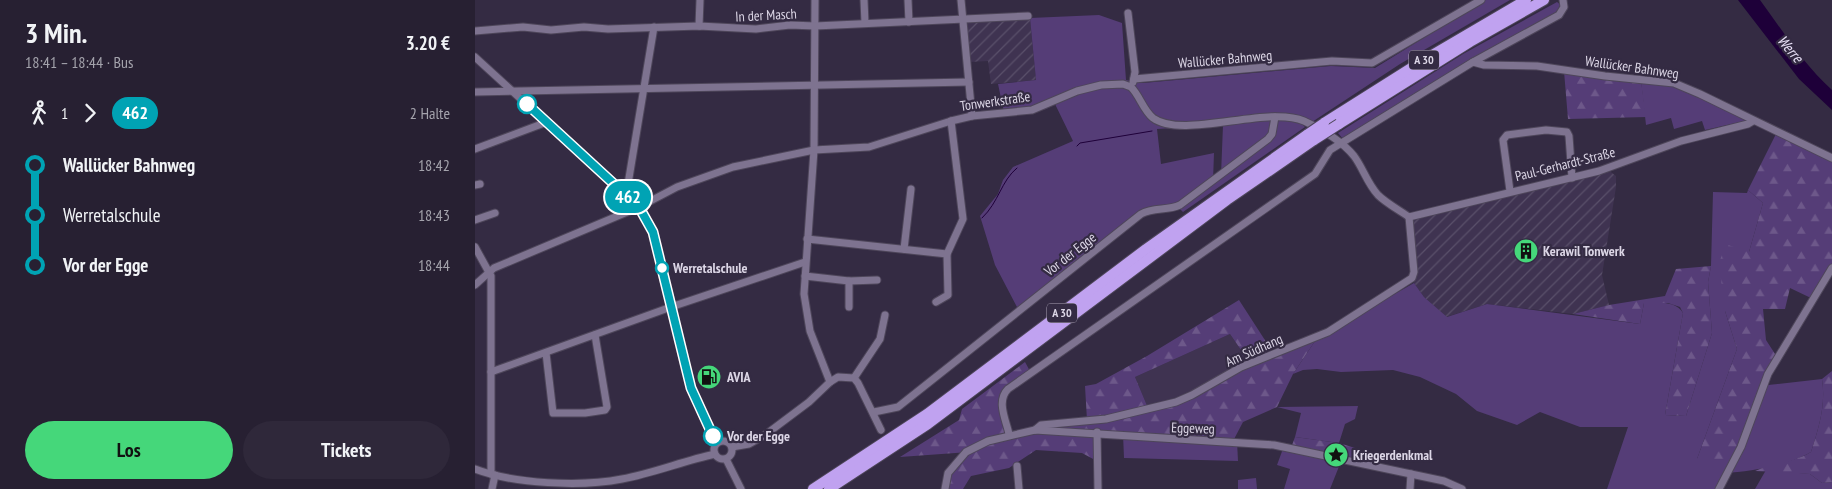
<!DOCTYPE html>
<html lang="de">
<meta charset="utf-8">
<style>
body{margin:0;font-family:"PT Sans Narrow",sans-serif;background:#2f283a;color:#f1f3f6;height:100vh;display:flex;flex-direction:column;font-size:19px;white-space:nowrap}
*{box-sizing:border-box;margin:0}
p{font-size:16px;color:#a4a3ac}
.icon{flex:none;width:28px;height:28px;fill:none;stroke:currentColor;stroke-width:2;stroke-linecap:round;stroke-linejoin:round}
.map{position:relative;flex:1;overflow:hidden}
.panel{display:flex;flex-direction:column;background:#272032;width:475px}
.panel>*{flex:none}
.badge{padding:0 10px;border-radius:16px;font-size:18px;line-height:32px}
.map>.badge{position:absolute;translate:-50% -50%;box-shadow:0 0 0 2px #fff}
.legs{display:flex;align-items:center;gap:8px;height:55px;padding:0 25px;font-size:16px}
.legs p{margin-inline-start:auto}
.overview{display:flex;align-items:center;justify-content:space-between;height:85px;padding:0 25px}
h1{font-size:28px;font-weight:600;line-height:38px}
.action{display:flex;gap:10px;margin-top:auto;padding:10px 25px}
.action a{flex:1;height:58px;border-radius:30px;background:#45d77a;color:#111;font-size:20px;font-weight:600;line-height:58px;text-align:center}
.action a+a{background:#2f283a;color:#f1f3f6}
ul{padding:0 25px;list-style:none}
li{display:flex;align-items:center;gap:18px;height:50px;font-size:19px}
li i{display:grid;place-items:center;width:8px;height:100%;margin:0 6px;background:currentColor}
li i::after{content:'';width:12px;height:12px;margin:-6px;border:4px solid;border-radius:50%;background:#272032}
li p{margin-inline-start:auto}
li:first-child i{background:linear-gradient(#0000 50%,currentColor 0)}
li:last-child i{background:linear-gradient(currentColor 50%,#0000 0)}
main{display:flex;flex:1;min-height:0}
.map>svg:first-child{display:block}
.built{fill:#3f3351}
.industrial{fill:url(#industrial-furrows)}
.green{fill:#553d77;fill-rule:evenodd}
.forest{fill:url(#forest-firs);fill-rule:evenodd}
.water{fill:#1e0039}
.lines{fill:none;stroke-linecap:round;stroke-linejoin:round}
.stream{stroke:#1e0039;stroke-width:1}
.minor-casing{stroke:#4e465a;stroke-width:9}
.highway-casing{stroke:#4e465a;stroke-width:12}
.minor{stroke:#7e7390;stroke-width:7}
.highway{stroke:#c0a2f0;stroke-width:10}
.highway-bridge-casing{stroke:#4e465a;stroke-width:12;stroke-linecap:butt}
.highway-bridge{stroke:#c0a2f0;stroke-width:10}
.line-1-casing{stroke:#fff;stroke-width:11}
.line-1{stroke:#00a3b4;stroke-width:8}
.stop-1-dot{fill:#fff;stroke:#00a3b4;stroke-width:2.5}
.labels{text-anchor:middle;stroke-width:4.5;stroke-linejoin:round;paint-order:stroke}
.shield{fill:#342b43;stroke:#aaa3b5;stroke-width:1}
.shield-label{font-size:12px;font-weight:bold;fill:#dcd6e6}
.street-label{font-size:14px;fill:#dcd6e6;stroke:#342b43}
.poi-label{font-size:14px;font-weight:bold;fill:#dcd6e6;stroke:#342b43;text-anchor:start}
.stop-label{font-size:14px;font-weight:bold;fill:#dcd6e6;stroke:#342b43;text-anchor:start}
.water-label{font-size:15px;font-style:italic;fill:#e8e0f7;stroke:#342b43}
</style>
<main>
<section class="panel">
<div class="overview"><div><h1>3 Min.</h1><p>18:41 – 18:44 · Bus</p></div><b>3.20 €</b></div>
<div class="legs"><svg class="icon" aria-label="walk" viewBox="0 0 24 24"><circle cx="13" cy="4" r="2"/><path d="M13 8l-2 6 4 7M11 14l-3 7M7 12l3-4h3l4 4"/></svg>1<svg class="icon" aria-label="forward" viewBox="0 0 24 24"><path d="M9 5l7 7-7 7"/></svg><b class="badge" style="background:#00a3b4;color:#fff">462</b><p>2 Halte</p></div>
<ul>
<li><i style="color:#00a3b4"></i><b>Wallücker Bahnweg</b><p>18:42</p></li>
<li><i style="color:#00a3b4"></i><span>Werretalschule</span><p>18:43</p></li>
<li><i style="color:#00a3b4"></i><b>Vor der Egge</b><p>18:44</p></li>
</ul>
<div class="action"><a>Los</a><a>Tickets</a></div>
</section>
<div class="map">
<svg width="1357" height="489" viewBox="0 0 1357 489">
<defs>
<pattern id="industrial-furrows" width="10" height="10" patternUnits="userSpaceOnUse" patternTransform="scale(1.25)"><rect width="10" height="10" fill="#3f3351"/><path d="M-1 1l2-2M0 10L10 0M9 11l2-2" fill="none" stroke="#5a506a"/></pattern>
<pattern id="forest-firs" width="22" height="20" patternUnits="userSpaceOnUse" patternTransform="scale(1.25)"><rect width="22" height="20" fill="#553d77"/><path d="M5 1l3.5 6h-7zM16 11l3.5 6h-7z" fill="#6d588a"/></pattern>
</defs>
<rect width="100%" height="100%" fill="#342b43"/>
<path class="built" d="M755,334l20,29 -59,32 -43,13 -13,-31z"/>
<g class="industrial">
<path d="M555,18l6,62 -45,4 -3,-23 -19,1 -4,-40z"/>
<path d="M1132,169l9,7v11l-14,88 7,30 -36,9 -86,-10 -41,13 -22,-20 -10,-14 3,-16 -4,-48z"/>
</g>
<g class="green">
<path d="M1010,0h25l-110,64 -88,58 -2,-1 -7,4 2,2 -122,85 -7,-7 -26,3 -132,101 -23,-44 -15,-49 18,-22 5,-14 10,-13 60,-26 -18,-37 -9,5 -41,8 -7,-33 38,-4 -6,-62 69,-3 23,8 4,57 17,3 188,-17 44,2zM748,125l-2,50 -8,6 1,-28 -53,11 -4,-35z"/>
<path d="M1082,2l4,3 -1,6 -217,128 -5,-6 125,-79z"/>
<path d="M1166,81l42,7 61,29 1,4 -40,9 -3,-9 -28,8 -3,-11 -25,7z"/>
<path d="M1273,190l15,13 -14,49 -24,59 12,38 -40,110 74,-85 -3,11 54,-6c4,26 -3,48 -11,73 -22,13 -60,20 -86,21l-8,16h-110l21,-62h-48l-40,-15 -23,13 -40,-14 -21,-17 -36,-17 -27,-7 -52,2 -24,-3 -14,1 -10,4 24,-36 97,-55 10,14 23,20 40,-13 153,20 4,-21c13,0 32,-3 39,10l-18,102 21,1 26,-83 -4,-51 3,-16 2,-74 34,1z"/>
<path d="M883,406l-3,13 -10,5 -6,19 -44,-6 6,-24 -24,-6z"/>
<path d="M648,434l114,7 1,20 -114,-3z"/>
<path d="M809,446l58,13 -12,30h-46l6,-20 -13,-4z"/>
<path d="M1291,470l44,4 12,9 10,-1v7h-77z"/>
<path d="M781,478l1,11h-19v-9z"/>
</g>
<g class="forest">
<path d="M1089,71l77,10 5,36 -78,2z"/>
<path d="M1301,134l56,26v105l-21,33 -21,-10 -5,21h-22l3,31 11,17 -37,90 -15,26 -28,-14 40,-110 -12,-38 -6,-47 6,-20 24,8 14,-49 -15,-13z"/>
<path d="M1236,266l-3,16 4,51 -26,83 -21,-1 18,-102 -3,-6 -12,-4h-24l-4,21 -67,-10 36,-9 56,-9 11,-27z"/>
<path d="M764,300l35,54 43,-16 -24,36 -16,33 -34,15 -10,19 -138,-10v29l-13,-7 -46,-3 -27,18 -38,8 -8,13h-17l4,-15 19,-22 -69,5 59,-37 3,-11 63,-47 6,11 -29,20 8,41 77,-14 -2,-34 11,-2 51,-28zM755,334l20,29 -74,39 -28,6 -13,-31z"/>
<path d="M1357,371v111l-10,1 -12,-9 -55,-3c18,-8 38,-8 56,-19 8,-25 15,-47 11,-73z"/>
<path d="M820,437l44,6 16,5 -3,13 -61,-13z"/>
</g>
<path class="water" d="M1263,0h22c23,31 43,64 72,90v20l-33,-31z"/>
<g class="lines">
<g class="stream">
<path d="M602,146l3,-3 72,-12"/>
<path d="M507,218c17,-16 19,-37 35,-50"/>
</g>
<defs>
<g id="minor">
<path d="M340,0l-1,150 -10,144 6,37 20,51"/>
<path d="M389,0l1,23"/>
<path d="M433,0l1,22"/>
<path d="M486,0l11,116"/>
<path d="M653,13l7,59 -2,10"/>
<path d="M224,26l1,-26"/>
<path d="M0,31l48,-4 28,3 33,-3 24,2 91,-3 57,3 34,-4 25,1 213,-10"/>
<path d="M0,57l164,150 14,25 38,156 26,55"/>
<path d="M998,62l11,3 53,1 68,10 69,7 26,11 132,64"/>
<path d="M659,79l198,-18 40,2 109,-63"/>
<path d="M0,92l494,-10"/>
<path d="M0,149l72,-27"/>
<path d="M0,185l5,-1"/>
<path d="M147,191l6,-7 26,-157"/>
<path d="M1035,191l-7,-51 4,-5 39,-5 21,2 2,4 3,42"/>
<path d="M934,217l190,-46 82,-30 67,-17 5,-3"/>
<path d="M0,220l20,-7"/>
<path d="M332,239l140,15"/>
<path d="M0,247l16,29v198"/>
<path d="M429,249l7,-60"/>
<path d="M330,276l44,5 28,-1"/>
<path d="M0,285l19,-17 145,-61 38,-20 56,-20 81,-17 55,-3 82,-26 21,-5 60,-6 45,-19 24,-6 22,-1 8,3c9,9 12,23 22,31 30,22 115,-13 151,3 17,8 38,20 50,35 9,12 13,27 24,39 8,8 21,15 31,22"/>
<path d="M461,302l12,-7 -1,-41 16,-35 -12,-98"/>
<path d="M374,307v-26"/>
<path d="M71,353l7,60h32l20,-3 2,-3 -12,-72"/>
<path d="M16,372l180,-65 134,-45"/>
<path d="M379,378l26,-39 5,-24"/>
<path d="M399,412l24,-5 243,-193c13,-7 26,-3 39,-9l88,-66 4,-5 3,-17"/>
<path d="M560,430l6,-5 65,-6 70,-17 16,-7 49,-28 87,-35 84,-54 2,-6 -5,-55"/>
<path d="M622,432l1,57"/>
<path d="M534,434c-3,-14 -13,-33 -1,-45l307,-215 15,-24 143,-88 86,-47 5,-8 -1,-7"/>
<circle cx="248" cy="450" r="9"/>
<path d="M257,447l17,-3 16,-9 44,-33 21,-20 8,-5 16,1 4,5 23,47"/>
<path d="M251,459l15,30"/>
<path d="M542,466l2,23"/>
<path d="M0,469c39,15 106,18 147,10 32,-6 61,-18 93,-25"/>
<path d="M17,489l3,-14"/>
<path d="M470,489l3,-16 18,-21 22,-11 47,-11 239,15 170,36 18,8"/>
<path d="M935,489l1,-15"/>
<path d="M1244,489l22,-42 27,-73 64,-106"/>
</g>
<g id="highway">
<path d="M849,123l103,-65 99,-58"/>
<path d="M864,124l131,-82 74,-42"/>
<path d="M338,489l114,-75 219,-165 162,-115"/>
<path d="M354,489l99,-65 299,-224 87,-60"/>
</g>
</defs>
<use href="#minor" class="minor-casing"/>
<use href="#highway" class="highway-casing"/>
<use href="#minor" class="minor"/>
<use href="#highway" class="highway"/>
<defs>
<g id="highway-bridge">
<path d="M833,134l16,-11"/>
<path d="M839,140l25,-16"/>
</g>
</defs>
<use href="#highway-bridge" class="highway-bridge-casing"/>
<use href="#highway-bridge" class="highway-bridge"/>
</g>
<g class="lines">
<defs>
<path id="line-1" d="M52,104l112,103 14,25 38,156 22,48"/>
</defs>
<use href="#line-1" class="line-1-casing"/>
<use href="#line-1" class="line-1"/>
</g>
<defs>
<symbol id="building-disc" viewBox="-11 -11 22 22"><circle r="9.5" fill="#45d77a" stroke="#342b43"/><path d="M-4-6H4V6H1V3H-1V6H-4ZM-2.5-4.3h1.7v1.8h-1.7ZM.8-4.3h1.7v1.8H.8ZM-2.5-1h1.7V.8h-1.7ZM.8-1h1.7V.8H.8Z" fill="#111"/></symbol>
<symbol id="fuel-disc" viewBox="-11 -11 22 22"><circle r="9.5" fill="#45d77a" stroke="#342b43"/><path d="M-5.5-6h7V0h2V4h1.3V-2.5L3-4.5l.8-.8L6-3V5H2.5V1h-1V6h-7ZM-4.2-4.7v3.2H.2V-4.7Z" fill="#111"/></symbol>
<symbol id="sight-disc" viewBox="-11 -11 22 22"><circle r="9.5" fill="#45d77a" stroke="#342b43"/><path d="M0-6L1.8-2.2L6-1.7L2.9 1.2L3.7 5.4L0 3.3L-3.7 5.4L-2.9 1.2L-6-1.7L-1.8-2.2Z" fill="#111"/></symbol>
</defs>
<g fill-rule="evenodd">
<use href="#building-disc" x="1037" y="237" width="28" height="28"/>
<use href="#fuel-disc" x="220" y="363" width="28" height="28"/>
<use href="#sight-disc" x="847" y="441" width="28" height="28"/>
</g>
<g class="stop-1-dot">
<circle cx="52" cy="104" r="9"/>
<circle cx="187" cy="268" r="6"/>
<circle cx="238" cy="436" r="9"/>
</g>
<g class="labels">
<g class="shield">
<rect x="934" y="50.5" width="30" height="19" rx="4"/>
<rect x="572" y="303.5" width="30" height="19" rx="4"/>
</g>
<g class="shield-label">
<text x="949" y="64">A 30</text>
<text x="587" y="317">A 30</text>
</g>
<g class="street-label">
<text transform="translate(291 15) rotate(-3)" y="5">In der Masch</text>
<text transform="translate(750 59) rotate(-5)" y="5">Wallücker Bahnweg</text>
<text transform="translate(1157 67) rotate(8)" y="5">Wallücker Bahnweg</text>
<text transform="translate(520 101) rotate(-8)" y="5">Tonwerkstraße</text>
<text transform="translate(1090 164) rotate(-14)" y="5">Paul-Gerhardt-Straße</text>
<text transform="translate(595 254) rotate(-38)" y="5">Vor der Egge</text>
<text transform="translate(779 350) rotate(-24)" y="5">Am Südhang</text>
<text transform="translate(718 428) rotate(2)" y="5">Eggeweg</text>
</g>
<g class="poi-label">
<text x="1068" y="256">Kerawil Tonwerk</text>
<text x="252" y="382">AVIA</text>
<text x="878" y="460">Kriegerdenkmal</text>
</g>
<g class="stop-label">
<text x="198" y="273">Werretalschule</text>
<text x="252" y="441">Vor der Egge</text>
</g>
<g class="water-label">
<text transform="translate(1315 49) rotate(50)" y="5">Werre</text>
</g>
</g>
</svg>
<b class="badge" style="left:153px;top:197px;background:#00a3b4;color:#fff">462</b>
</div>
</main>
